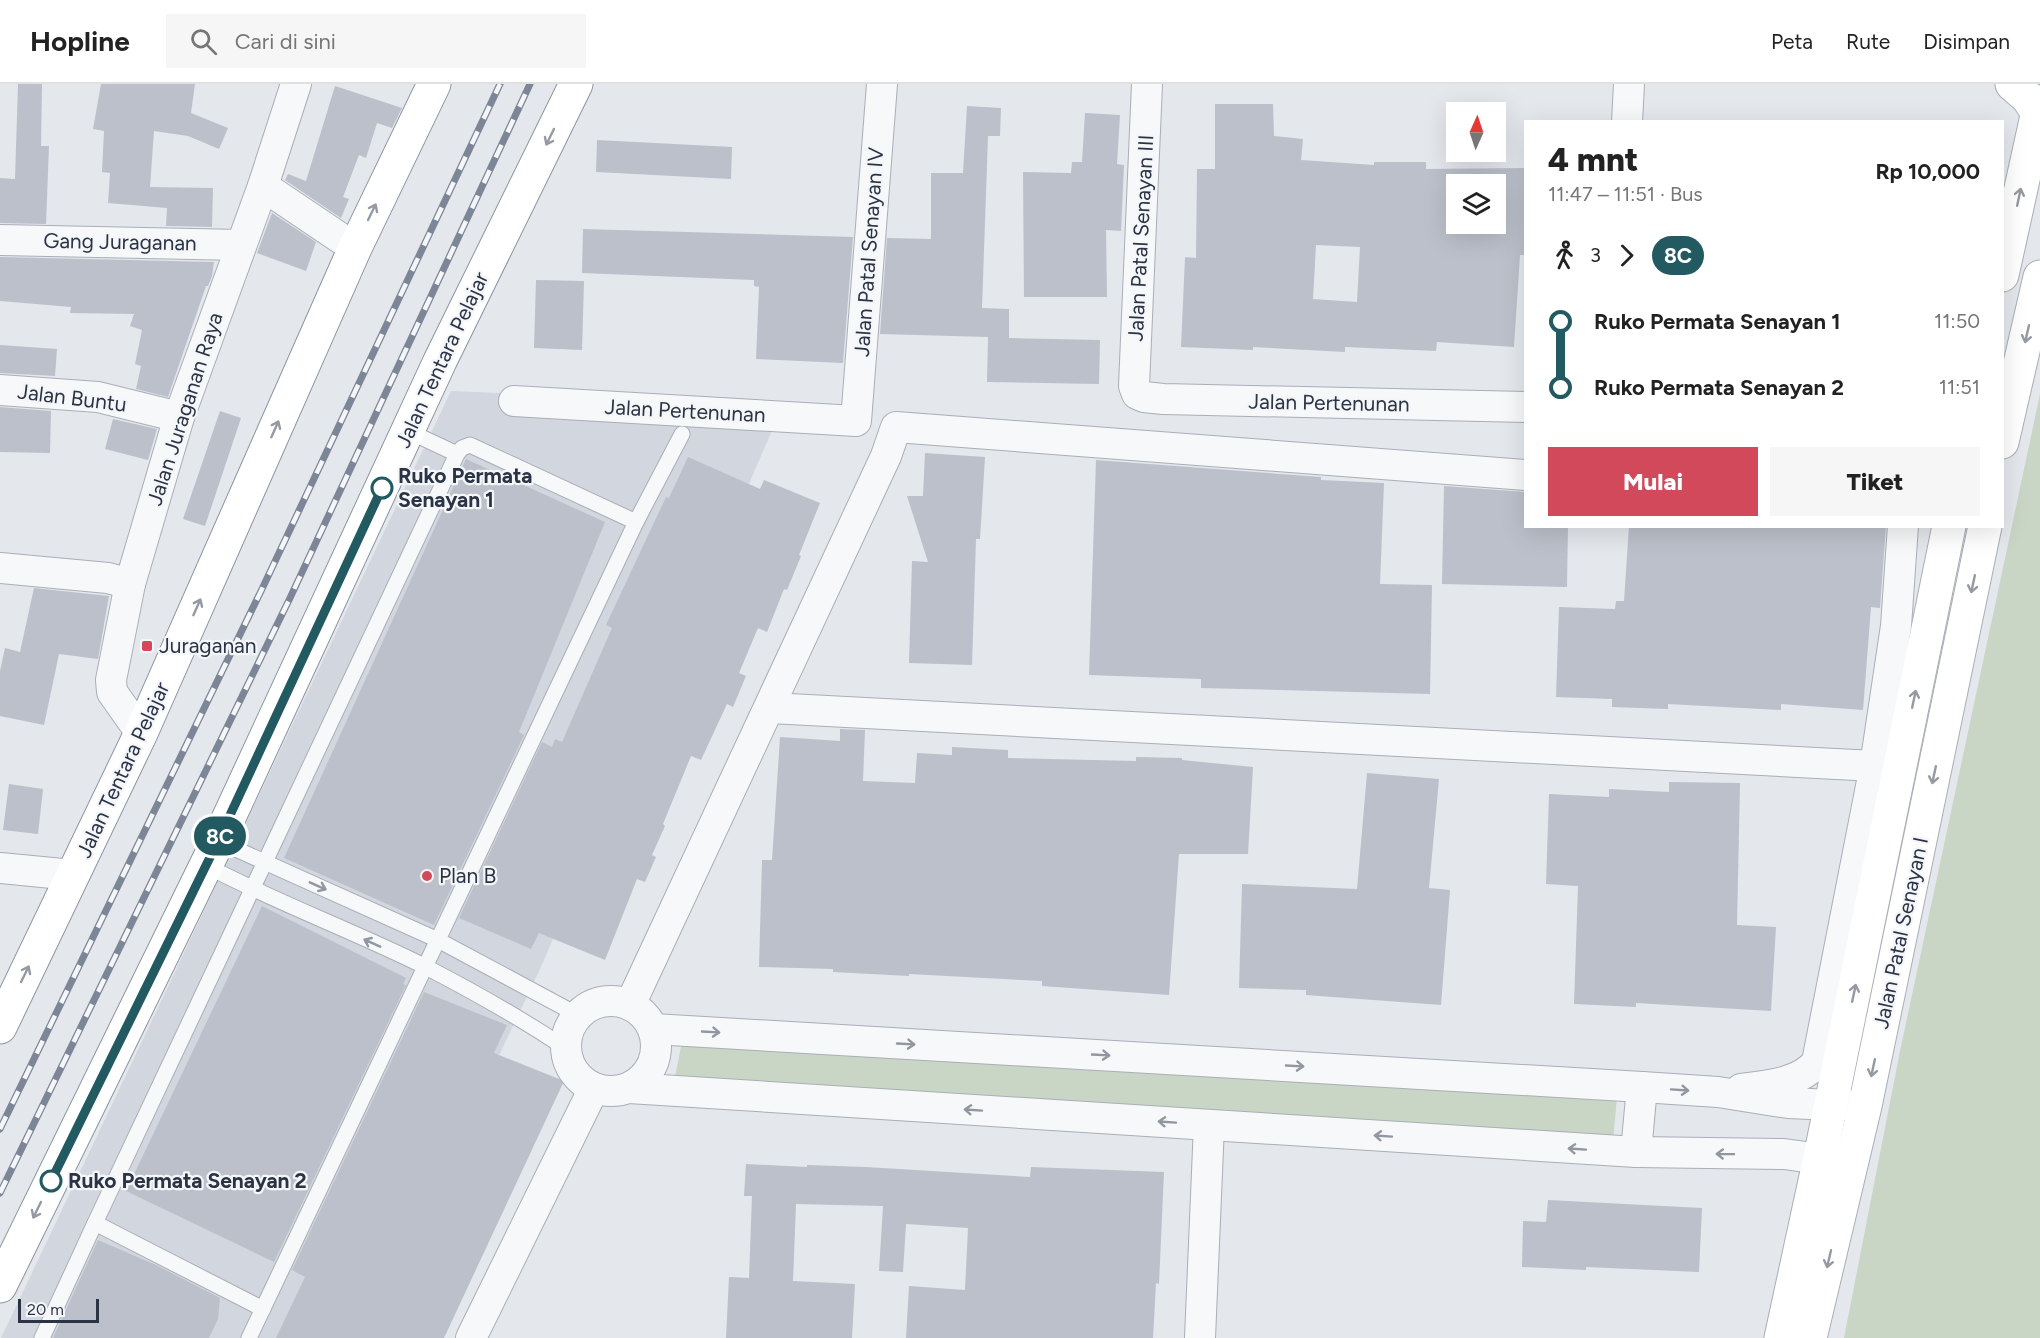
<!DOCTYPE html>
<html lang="id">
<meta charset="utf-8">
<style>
body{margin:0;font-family:Figtree,sans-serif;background:#f6f6f6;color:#222;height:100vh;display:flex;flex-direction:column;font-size:22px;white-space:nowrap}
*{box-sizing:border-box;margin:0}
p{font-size:20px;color:#767676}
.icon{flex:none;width:33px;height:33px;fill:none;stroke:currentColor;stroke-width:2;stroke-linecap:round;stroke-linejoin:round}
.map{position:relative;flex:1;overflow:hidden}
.panel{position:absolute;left:1524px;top:36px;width:480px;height:408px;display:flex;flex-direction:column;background:#fff;border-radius:0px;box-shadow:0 6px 24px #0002}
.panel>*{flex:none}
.badge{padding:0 12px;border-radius:20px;font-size:21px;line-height:39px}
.needle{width:39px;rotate:3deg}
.fabs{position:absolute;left:1446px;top:18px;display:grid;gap:12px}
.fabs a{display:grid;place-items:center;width:60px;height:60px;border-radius:0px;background:#fff;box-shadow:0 6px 24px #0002;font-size:30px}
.scale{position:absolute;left:18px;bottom:15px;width:81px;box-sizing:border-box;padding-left:6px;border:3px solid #2b3445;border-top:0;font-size:16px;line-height:21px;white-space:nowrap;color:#2b3445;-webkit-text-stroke:4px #f4f6f9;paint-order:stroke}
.map>.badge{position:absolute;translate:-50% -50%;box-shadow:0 0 0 3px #fff}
.legs{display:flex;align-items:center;gap:9px;height:66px;padding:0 24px;font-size:20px}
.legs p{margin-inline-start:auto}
.summary{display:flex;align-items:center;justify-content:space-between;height:102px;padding:0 24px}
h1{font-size:33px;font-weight:800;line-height:45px}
.button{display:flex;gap:12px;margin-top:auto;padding:12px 24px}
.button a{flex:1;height:69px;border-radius:0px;background:#d1495b;color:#fff;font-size:24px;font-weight:800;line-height:69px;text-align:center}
.button a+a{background:#f6f6f6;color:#222}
ul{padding:0 24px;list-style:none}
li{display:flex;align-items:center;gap:21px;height:66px;font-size:22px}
li i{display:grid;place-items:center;width:9px;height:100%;margin:0 8px;background:currentColor}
li i::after{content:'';width:15px;height:15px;margin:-8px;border:4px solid;border-radius:50%;background:#fff}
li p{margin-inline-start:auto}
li:first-child i{background:linear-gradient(#0000 50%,currentColor 0)}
li:last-child i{background:linear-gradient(currentColor 50%,#0000 0)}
header{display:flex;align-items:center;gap:36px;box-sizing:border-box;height:84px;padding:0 30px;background:#fff;border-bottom:2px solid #e0e0e0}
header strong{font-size:28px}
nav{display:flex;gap:33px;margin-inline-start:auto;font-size:21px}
.search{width:420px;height:54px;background:#f6f6f6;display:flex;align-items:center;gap:15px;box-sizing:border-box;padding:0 21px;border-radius:0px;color:#767676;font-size:22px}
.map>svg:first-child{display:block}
.built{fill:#d2d6de}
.green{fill:#c9d6c5}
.building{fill:#bbc0ca;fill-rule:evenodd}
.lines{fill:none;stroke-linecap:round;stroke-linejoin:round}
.lane-casing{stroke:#a9aeb7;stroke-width:17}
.street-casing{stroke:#a9aeb7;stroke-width:32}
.secondary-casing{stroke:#a9aeb7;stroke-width:35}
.highway-casing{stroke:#8b94a3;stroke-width:35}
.lane{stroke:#f7f8fa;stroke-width:15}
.street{stroke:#f7f8fa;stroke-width:30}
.secondary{stroke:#fff;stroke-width:33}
.highway{stroke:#fff;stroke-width:33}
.rail-casing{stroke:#7d8696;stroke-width:7}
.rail{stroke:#f4f6f9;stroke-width:4.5;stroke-dasharray:14;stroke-linecap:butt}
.oneway{stroke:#959aa2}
.oneway2{stroke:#9196a0}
.line-1-casing{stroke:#fff;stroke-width:14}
.line-1{stroke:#235a61;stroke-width:9}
.stop-1-dot{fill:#fff;stroke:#235a61;stroke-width:3}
.poi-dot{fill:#d1495b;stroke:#f4f6f9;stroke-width:2}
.labels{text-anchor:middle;stroke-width:4.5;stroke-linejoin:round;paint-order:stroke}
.street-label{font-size:21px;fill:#2b3445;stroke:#f4f6f9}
.stop-label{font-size:21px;font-weight:bold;fill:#2b3445;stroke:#f4f6f9;text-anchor:start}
.poi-label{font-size:21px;fill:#2b3445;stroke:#f4f6f9;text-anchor:start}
</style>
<header>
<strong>Hopline</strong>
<div class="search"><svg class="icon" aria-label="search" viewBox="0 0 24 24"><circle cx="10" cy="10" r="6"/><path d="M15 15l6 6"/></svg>Cari di sini</div>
<nav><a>Peta</a><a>Rute</a><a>Disimpan</a></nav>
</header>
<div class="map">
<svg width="2040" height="1254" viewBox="0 0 2040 1254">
<rect width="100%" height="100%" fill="#e4e7ec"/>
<path class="built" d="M451,307l332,14 -243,564 -175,369h-364z"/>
<g class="green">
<path d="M2040,310v944h-196l55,-282z"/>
<path d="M681,962l936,52 -4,42 -939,-57z"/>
</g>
<g class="building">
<path d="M18,0h24l-1,62h8l-3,78 -46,-1v-45l15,1z"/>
<path d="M101,0h94l-4,29 37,15 -9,21 -31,-13 -34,-5 -4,56 63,1 -1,39 -46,-1 1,-18 -59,-5 2,-30 -8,-1 2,-41 -11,-2z"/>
<path d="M335,2l67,22 -10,20 -15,-5 -11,35 -7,-3 -16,42 6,2 -8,19 -56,-38 3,-6 18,7z"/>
<path d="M1215,20h58l1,32 29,3 -2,21 73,5v-3h52v7l99,-1 1,87h-6l-6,92 -77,-5 -1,9 -91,-4v5l-92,-5v3l-72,-3 4,-90 11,1 1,-89h18zM1456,100h40v40h-40zM1316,161l44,2 -3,55 -44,-3z"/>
<path d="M967,22l34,2 -1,28h-12l-6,172 27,1v29l91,2 -1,44 -112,-2 1,-45 -108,-3 7,-96 44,1v-66h32z"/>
<path d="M1085,29l35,2 -3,49 7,1 -3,66 -15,-1 1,67h-83l-1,-125 48,1 1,-11h10z"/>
<path d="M597,56l135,7 -1,32 -135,-7z"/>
<path d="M272,129l44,29 -10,29 -49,-18z"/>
<path d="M583,145l270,8 -10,126 -87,-4 3,-72 -5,-1v-6l-172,-7z"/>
<path d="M0,173l214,5 -2,14 -4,10h-2l-38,111 -32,-8 5,-23 -6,-2 7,-34 -12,-4 4,-12 -64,-1 1,-6 -71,-6z"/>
<path d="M536,196l48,1 -2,69 -48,-2z"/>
<path d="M0,261l57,4 -2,27 -55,-3z"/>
<path d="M0,323l51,4 -1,42 -50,-1z"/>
<path d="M220,327l21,7 -36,108 -22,-7z"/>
<path d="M113,335l44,10 -9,31 -43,-11z"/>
<path d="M925,369l60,4 -5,82h-4l-4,126 -63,-2 3,-102 16,1 -21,-66h16z"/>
<path d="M688,373l72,32 4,-9 56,23 -21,52 2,1 -14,34 -3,-1 -17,43 -9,-4 -19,45 7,3 -13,31 -6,-3 -26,56 -10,-4 -28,68 2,2 -13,29 4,2 -11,25 -8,-3 -32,81 -66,-27 -8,16 -72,-31 83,-176 10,5 3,-8 7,3 50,-114 -6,-3 60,-128 3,1z"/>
<path d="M466,375l139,63 -86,210 5,3 -90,190 -150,-67z"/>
<path d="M1096,376l225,17v3l63,3 -4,101 52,1 -2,109 -229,-6v-9l-112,-4z"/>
<path d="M1444,402l82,6v34h42l-1,61 -125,-3z"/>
<path d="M1629,442h257l-6,82 -9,-1 -8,103 -82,-6v6l-113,-6v5l-56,-2v-8l-56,-2 3,-90 56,2 1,-8h8z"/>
<path d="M34,504l75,8 -11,63 -39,-5 -15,71 -44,-9v-45l5,-23 15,4z"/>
<path d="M840,645l25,1 -2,51 52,2 2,-30 35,2v-8l56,3v8l128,3v-4l46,1v2l71,7 -5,87h-69l-10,141 -127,-9v-5l-133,-7v2l-76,-4v-3l-74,-2 3,-107h10l8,-123 60,4z"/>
<path d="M1367,689l72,6 -10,109 21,2 -9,115 -135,-10v-5l-67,-2 3,-104 115,5z"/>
<path d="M1669,698l71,1 -3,142 39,2 -5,84 -135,-8v4l-62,-3 4,-118 -32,-2 3,-90 60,3v-8l60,3z"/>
<path d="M9,700l34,5 -5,45 -35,-4z"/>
<path d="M262,822l144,72 -3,6 3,1 -132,277 -148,-71z"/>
<path d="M424,908l83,33 -13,28 70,28 -120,257h-168l29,-61 -13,-7z"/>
<path d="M746,1080l61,3v-2l59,2 164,10 1,-10 133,5 -5,112 -3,-1 -3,55h-247l3,-52 56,4 3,-62 -62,-4 -3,48 -24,-1 4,-65 -87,-2 -3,77 62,3 -3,54h-126l3,-61 20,1 3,-82h-8z"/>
<path d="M1548,1116l154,8 -3,64 -113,-5v3l-64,-3 1,-46 23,1z"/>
<path d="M98,1156l58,25 64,33 -2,21 -9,19h-156z"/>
</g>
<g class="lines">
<defs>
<g id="lane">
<path d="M408,347l49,23"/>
<path d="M218,757l220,99 140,75"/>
<path d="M205,781c72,38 149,66 221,102 48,25 95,51 139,81"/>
<path d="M263,1225l-168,-86 362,-769 5,-6 8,-3 166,77"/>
<path d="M42,1254l53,-115"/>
<path d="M249,1254l387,-816 46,-88"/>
</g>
<g id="street">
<path d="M1147,0l-13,302 3,8 7,3 19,2 363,8"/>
<path d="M1627,38l2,-38"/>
<path d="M263,102l92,62"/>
<path d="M0,156l241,5"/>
<path d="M0,306l98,7 81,20"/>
<path d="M514,317l342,20 26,-337"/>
<path d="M0,484l108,10 22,6"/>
<path d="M770,624l1105,58"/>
<path d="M141,649l-29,-41 -1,-12 19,-96 49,-167 84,-231 33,-102"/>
<path d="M0,784l73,7"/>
<circle cx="611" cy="962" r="45"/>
<path d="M630,921l256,-549 10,-29 630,48"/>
<path d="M653,945l989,58 76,5 70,11 68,3"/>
<path d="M629,1004l1007,64 148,2 58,8"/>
<path d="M1741,1005c25,-3 60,-6 76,-27l58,-296 21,-140 7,-100"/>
<path d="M1636,1068l6,-65"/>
<path d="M471,1254l123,-250"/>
<path d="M1200,1254l9,-213"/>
</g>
<g id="secondary">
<path d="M2012,0l16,14 9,14"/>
<path d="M2002,191l38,-173"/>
<path d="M2002,358l38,-165"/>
<path d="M1781,1254l39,-180 129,-632"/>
<path d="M1810,1254l55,-232 120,-580"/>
</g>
<g id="highway">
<path d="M0,943l141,-294 214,-485 79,-164"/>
<path d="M0,1202l218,-445 222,-480 136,-277"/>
</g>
</defs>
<use href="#lane" class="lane-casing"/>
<use href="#street" class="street-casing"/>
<use href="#secondary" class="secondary-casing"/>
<use href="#highway" class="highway-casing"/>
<use href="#lane" class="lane"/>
<use href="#street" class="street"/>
<use href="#secondary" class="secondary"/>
<use href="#highway" class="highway"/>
<defs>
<g id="rail">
<path d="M0,1045l262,-540 238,-505"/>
<path d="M0,1109l290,-595 240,-514"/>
</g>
</defs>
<use href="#rail" class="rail-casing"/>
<use href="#rail" class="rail"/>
</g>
<defs><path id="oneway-shaft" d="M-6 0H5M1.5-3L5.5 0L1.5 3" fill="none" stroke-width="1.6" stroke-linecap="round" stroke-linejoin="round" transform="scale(1.5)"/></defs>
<g class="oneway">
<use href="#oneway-shaft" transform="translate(550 53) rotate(116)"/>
<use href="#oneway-shaft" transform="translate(2019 113) rotate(-78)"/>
<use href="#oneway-shaft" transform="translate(372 128) rotate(-64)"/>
<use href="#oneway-shaft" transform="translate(2027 250) rotate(103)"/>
<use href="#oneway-shaft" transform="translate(275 345) rotate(-66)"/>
<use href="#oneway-shaft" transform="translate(1973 500) rotate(102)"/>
<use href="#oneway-shaft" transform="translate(197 523) rotate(-66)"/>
<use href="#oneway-shaft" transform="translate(1914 615) rotate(-78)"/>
<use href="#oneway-shaft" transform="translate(1934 691) rotate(102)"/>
<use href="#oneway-shaft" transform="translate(25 890) rotate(-64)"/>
<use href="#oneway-shaft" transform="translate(1854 909) rotate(-78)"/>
<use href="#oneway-shaft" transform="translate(1873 984) rotate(102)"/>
<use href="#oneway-shaft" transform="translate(37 1126) rotate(116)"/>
<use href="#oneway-shaft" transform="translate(1829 1175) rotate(103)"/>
</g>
<g class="oneway2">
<use href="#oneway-shaft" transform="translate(318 802) rotate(24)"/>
<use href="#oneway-shaft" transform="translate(372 859) rotate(-156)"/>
<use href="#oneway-shaft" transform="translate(711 948) rotate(3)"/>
<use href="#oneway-shaft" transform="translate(906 960) rotate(3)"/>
<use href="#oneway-shaft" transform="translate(1101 971) rotate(3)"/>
<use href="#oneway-shaft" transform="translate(1295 982) rotate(3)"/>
<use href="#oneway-shaft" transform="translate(1680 1006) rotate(4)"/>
<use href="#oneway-shaft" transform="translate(973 1026) rotate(-176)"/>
<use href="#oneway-shaft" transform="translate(1167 1038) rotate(-176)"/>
<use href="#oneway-shaft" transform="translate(1383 1052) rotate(-176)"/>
<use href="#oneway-shaft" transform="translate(1577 1065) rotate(-176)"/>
<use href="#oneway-shaft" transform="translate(1725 1070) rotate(-179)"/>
</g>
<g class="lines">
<defs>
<path id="line-1" d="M51,1097l167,-340 164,-353"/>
</defs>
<use href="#line-1" class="line-1-casing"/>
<use href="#line-1" class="line-1"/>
</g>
<g class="stop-1-dot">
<circle cx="382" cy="404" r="10"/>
<circle cx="51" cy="1097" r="10"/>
</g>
<g class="poi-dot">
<rect x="141" y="556" width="12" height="12" rx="3"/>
<circle cx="427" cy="792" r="6"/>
</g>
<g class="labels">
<g class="street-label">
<text transform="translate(1141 154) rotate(-87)" y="7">Jalan Patal Senayan III</text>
<text transform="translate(120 158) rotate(1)" y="7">Gang Juraganan</text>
<text transform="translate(869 168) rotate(-86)" y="7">Jalan Patal Senayan IV</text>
<text transform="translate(442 276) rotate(-65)" y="7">Jalan Tentara Pelajar</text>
<text transform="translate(72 314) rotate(7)" y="7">Jalan Buntu</text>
<text transform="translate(1329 319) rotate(1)" y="7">Jalan Pertenunan</text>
<text transform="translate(185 325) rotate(-72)" y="7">Jalan Juraganan Raya</text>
<text transform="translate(685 327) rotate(3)" y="7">Jalan Pertenunan</text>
<text transform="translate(123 686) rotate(-65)" y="7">Jalan Tentara Pelajar</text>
<text transform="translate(1901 849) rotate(-78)" y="7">Jalan Patal Senayan I</text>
</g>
<g class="stop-label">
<text x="398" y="399">Ruko Permata<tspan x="398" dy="24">Senayan 1</tspan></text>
<text x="68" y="1104">Ruko Permata Senayan 2</text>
</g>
<g class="poi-label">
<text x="159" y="569">Juraganan</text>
<text x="439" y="799">Plan B</text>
</g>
</g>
</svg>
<div class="fabs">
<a><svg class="needle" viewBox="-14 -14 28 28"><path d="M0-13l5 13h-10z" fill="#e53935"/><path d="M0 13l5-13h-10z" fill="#767676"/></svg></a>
<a><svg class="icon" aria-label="layers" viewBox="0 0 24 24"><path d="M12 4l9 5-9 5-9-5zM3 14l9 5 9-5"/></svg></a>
</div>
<div class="scale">20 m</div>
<b class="badge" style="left:220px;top:752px;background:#235a61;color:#fff">8C</b>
<section class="panel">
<div class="summary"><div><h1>4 mnt</h1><p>11:47 – 11:51 · Bus</p></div><b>Rp 10,000</b></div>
<div class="legs"><svg class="icon" aria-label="walk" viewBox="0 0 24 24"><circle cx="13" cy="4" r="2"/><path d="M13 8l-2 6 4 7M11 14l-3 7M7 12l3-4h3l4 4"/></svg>3<svg class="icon" aria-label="forward" viewBox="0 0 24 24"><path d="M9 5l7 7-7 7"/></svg><b class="badge" style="background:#235a61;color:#fff">8C</b></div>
<ul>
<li><i style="color:#235a61"></i><b>Ruko Permata Senayan 1</b><p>11:50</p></li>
<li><i style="color:#235a61"></i><b>Ruko Permata Senayan 2</b><p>11:51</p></li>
</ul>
<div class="button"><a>Mulai</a><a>Tiket</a></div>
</section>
</div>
